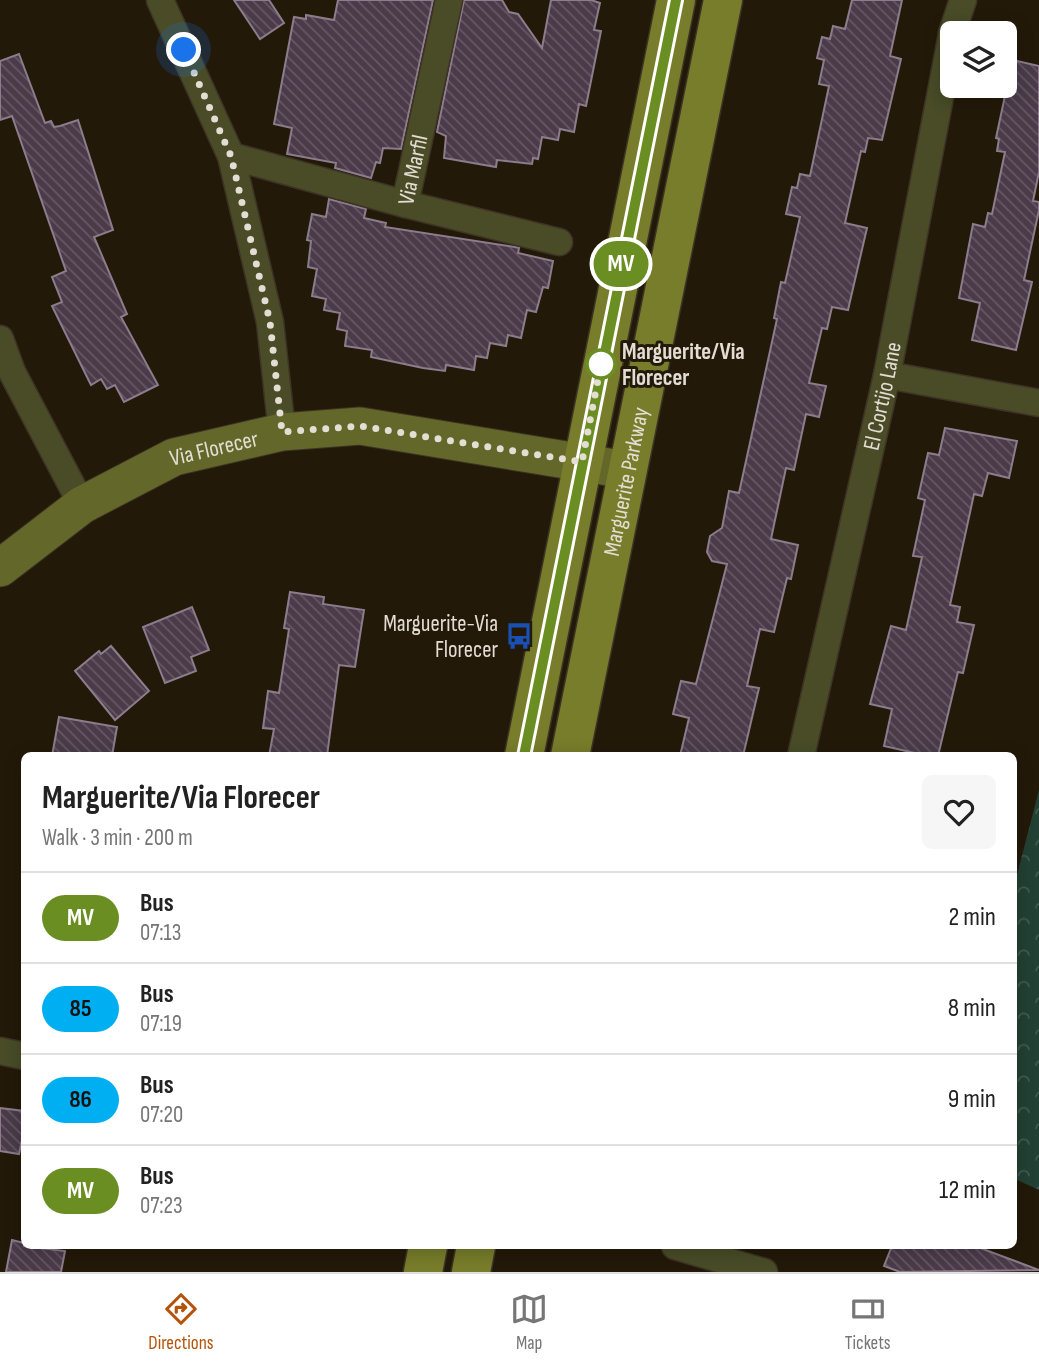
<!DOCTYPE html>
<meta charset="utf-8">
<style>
body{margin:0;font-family:"Sofia Sans Condensed",sans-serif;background:#f6f6f6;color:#222;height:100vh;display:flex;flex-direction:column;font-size:26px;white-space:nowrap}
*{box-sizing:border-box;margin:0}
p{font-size:23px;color:#767676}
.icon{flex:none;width:38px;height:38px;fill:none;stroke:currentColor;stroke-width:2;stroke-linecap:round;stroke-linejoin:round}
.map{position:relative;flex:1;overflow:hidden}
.details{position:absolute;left:21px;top:752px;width:996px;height:497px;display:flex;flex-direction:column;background:#fff;border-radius:10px;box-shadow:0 4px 18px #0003}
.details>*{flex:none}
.badge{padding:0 14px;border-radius:23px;font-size:24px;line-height:46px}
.buttons{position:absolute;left:940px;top:21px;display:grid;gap:14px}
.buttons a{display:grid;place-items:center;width:77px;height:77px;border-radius:10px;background:#fff;box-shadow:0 4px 18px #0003;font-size:35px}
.you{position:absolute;width:35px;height:35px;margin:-18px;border:5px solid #fff;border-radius:50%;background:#1a73e8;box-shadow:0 0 0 10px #1a73e833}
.map>.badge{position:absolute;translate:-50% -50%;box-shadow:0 0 0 4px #fff}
.round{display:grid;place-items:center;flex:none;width:74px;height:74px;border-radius:10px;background:#f6f6f6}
.headline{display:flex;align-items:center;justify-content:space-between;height:119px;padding:0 21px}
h1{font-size:33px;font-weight:700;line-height:52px}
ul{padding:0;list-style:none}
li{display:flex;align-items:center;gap:21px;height:91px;padding:0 21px;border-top:2px solid #e0e0e0}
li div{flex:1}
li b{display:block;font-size:26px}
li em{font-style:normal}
li .badge{min-width:77px;font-weight:700;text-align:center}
.tabs{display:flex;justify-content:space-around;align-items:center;height:98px;border-top:2px solid #e0e0e0;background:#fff;font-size:19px;color:#767676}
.tabs a{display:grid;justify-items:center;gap:4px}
.tabs .on{color:#b45309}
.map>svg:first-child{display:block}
.park{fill:url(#park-crowns)}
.building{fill:url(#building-back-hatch);stroke:#8d7c8c;stroke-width:2}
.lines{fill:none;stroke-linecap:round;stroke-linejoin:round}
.street-casing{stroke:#3e3425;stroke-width:29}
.secondary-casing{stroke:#3e3425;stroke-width:39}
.primary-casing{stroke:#3e3425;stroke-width:41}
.street{stroke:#494c27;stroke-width:26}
.secondary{stroke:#63682a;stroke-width:37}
.primary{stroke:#777d2a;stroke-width:38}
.line-casing{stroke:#fff;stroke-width:16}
.line{stroke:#6b8e23;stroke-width:10}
.walk{stroke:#e4ddd3;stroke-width:7;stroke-dasharray:0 12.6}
.stop-dot{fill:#fff;stroke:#6b8e23;stroke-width:3.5}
.labels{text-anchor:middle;stroke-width:6;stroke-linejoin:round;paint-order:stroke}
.street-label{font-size:23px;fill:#e4ddd3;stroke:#231909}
.stop-label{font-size:23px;font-weight:bold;fill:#e4ddd3;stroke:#231909;text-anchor:start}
.poi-label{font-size:23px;fill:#e4ddd3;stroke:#231909;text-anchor:end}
</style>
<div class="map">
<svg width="1039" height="1272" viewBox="0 0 1039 1272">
<defs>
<pattern id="park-crowns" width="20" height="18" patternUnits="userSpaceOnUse" patternTransform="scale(1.75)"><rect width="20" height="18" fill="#224033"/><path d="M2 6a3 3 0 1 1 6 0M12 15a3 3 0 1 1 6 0" fill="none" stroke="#425b50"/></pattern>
<pattern id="building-back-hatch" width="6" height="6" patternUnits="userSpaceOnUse" patternTransform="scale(1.75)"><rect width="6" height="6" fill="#4b3b4a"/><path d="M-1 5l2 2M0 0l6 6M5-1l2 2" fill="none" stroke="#655763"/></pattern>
</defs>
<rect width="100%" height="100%" fill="#231909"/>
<path class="park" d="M1039,790v400l-26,-12v-288z"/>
<g class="building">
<path d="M234,0h35l15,23 -24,16z"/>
<path d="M338,0h95l-32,149 -18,-1 -3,15 -4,-1 -5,16 -36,-10 1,-5 -49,-9 5,-26 -18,-4 20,-107 12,2v-4l28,5z"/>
<path d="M464,0h38l7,12 9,2 24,34 9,-48h40l9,3 -6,27 7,1 -15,75 -7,-2 -5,28 -14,-3 -2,11 -16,-3 -4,22 -5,-1 -1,6 -35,-4 -1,7 -52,-9 2,-22 -9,-4z"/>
<path d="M852,0h50l-12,56 11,3 -19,81 -14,-2 -3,14 -4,-1 -16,72 22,5 -19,82 -16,-3 -5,22 -5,-1 -13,55 17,3 -7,31 -13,-3 -12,56 -8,-2 -15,71 27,6 -7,34 -4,-1 -13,54 -14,-3 -13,57 12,2 -16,68h-63l9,-38 -16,-4 8,-33 15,3 31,-120 -15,-3 -5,-9 3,-16 12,-8 7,-37 10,2 38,-174 -3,-1 7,-36 4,1 15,-66 -14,-3 6,-27 5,1 3,-14 10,2 19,-90 -10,-2 5,-24 -7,-2 5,-21 8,2 3,-13 12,3z"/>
<path d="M19,54l26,69 6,-2 3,6 6,-1 18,-6 35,110 -19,7 33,77 -6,3 37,68 -34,17 -9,-17 -8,4 -6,-10 -10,6 -39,-79 10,-4 -10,-25 14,-6 -54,-155 -12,4v-59z"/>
<path d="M1008,59l31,7v106l-6,29 6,1v8l-15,70 8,2 -16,68 -44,-10 8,-37 -21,-5 14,-74 12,3 3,-14 4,1 13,-62 -8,-1 2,-12 -3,-1 10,-47 -5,-1 3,-4z"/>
<path d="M329,199l37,10 -2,9 22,5 -1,4 130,20 4,1 -1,5 35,8 -5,27 -5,-1 -7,25 -9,-2 -6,28 -13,-3 -2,11 -16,-3 -3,15 -11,-2 -2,14 -28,-5 -1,6 -22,-3 -52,-11 1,-7 -27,-4 2,-15 -10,-2 3,-16 -16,-3 2,-11 -14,-3 5,-27 -9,-2 3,-26 -4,-1 5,-26 14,3z"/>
<path d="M945,428l72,13 -8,37 -21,-5 -6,23 -8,-2 -24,111 10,2 -3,15 17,3 -11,48 -5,-1 -20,84h-10l-44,-10 8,-37 -22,-5 21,-78 15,4 16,-73 -9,-1 12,-56 -7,-2 10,-45 11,2z"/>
<path d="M290,592l34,5 -1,7 41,6 -9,57 -16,-2 -12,91h-58l5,-27 -11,-1 5,-37 11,2 10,-64 -5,-1z"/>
<path d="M192,607l17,43 -18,7 5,14 -31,12 -22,-56z"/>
<path d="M111,646l38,45 -34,29 -40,-49 24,-20 2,3z"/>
<path d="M59,717l58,10 -5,29h-60z"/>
<path d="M0,1108l24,3v20l-5,23 -19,-3z"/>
<path d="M12,1240l12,3v3l41,5 -4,21h-55z"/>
<path d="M892,1246h83l64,24 -139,2 -16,-6z"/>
</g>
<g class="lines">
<defs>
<g id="street">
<path d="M160,0l71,156 39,166 12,110"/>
<path d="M952,33l11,-33"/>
<path d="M231,156l174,48 154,38"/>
<path id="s1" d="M405,204l44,-204"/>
<path d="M0,339l12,33 70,133"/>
<path d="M887,375l152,28"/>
<path id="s2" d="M801,756l86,-381 65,-341"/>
<path d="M0,1051l24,5"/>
<path d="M675,1246l89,26"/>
</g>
<g id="secondary">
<path id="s3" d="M0,568l82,-63 92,-48 108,-25 78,-6 267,44"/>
</g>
<g id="primary">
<path d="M524,756l152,-756"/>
<path id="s4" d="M570,756l153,-756"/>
<path d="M423,1272l5,-26"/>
<path d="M471,1272l5,-26"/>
</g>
</defs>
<use href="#street" class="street-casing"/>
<use href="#secondary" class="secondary-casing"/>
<use href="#primary" class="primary-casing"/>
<use href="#street" class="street"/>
<use href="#secondary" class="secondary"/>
<use href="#primary" class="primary"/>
</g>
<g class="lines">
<defs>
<path id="line" d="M524,756l152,-756"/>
</defs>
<use href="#line" class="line-casing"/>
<use href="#line" class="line"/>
<path class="walk" d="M184,50l47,106 39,166 12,110 78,-6 222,36 21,-108 -2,10"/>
</g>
<defs>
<symbol id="bus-bare" viewBox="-9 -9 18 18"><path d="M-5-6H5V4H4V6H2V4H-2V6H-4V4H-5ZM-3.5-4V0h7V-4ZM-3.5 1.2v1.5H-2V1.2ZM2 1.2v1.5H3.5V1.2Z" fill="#1a4fb4" stroke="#231909" stroke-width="2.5" paint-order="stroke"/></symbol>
</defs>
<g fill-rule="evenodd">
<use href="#bus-bare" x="500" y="617" width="38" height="38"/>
</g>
<circle class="stop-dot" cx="601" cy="364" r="14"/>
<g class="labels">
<g class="street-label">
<text dy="8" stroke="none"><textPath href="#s1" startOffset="35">Via Marfil</textPath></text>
<text dy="8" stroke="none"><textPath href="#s2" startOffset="369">El Cortijo Lane</textPath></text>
<text dy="8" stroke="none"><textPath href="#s3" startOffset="248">Via Florecer</textPath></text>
<text dy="8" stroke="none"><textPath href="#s4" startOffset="280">Marguerite Parkway</textPath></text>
</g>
<g class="stop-label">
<text x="622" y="359">Marguerite/Via<tspan x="622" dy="26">Florecer</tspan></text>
</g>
<g class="poi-label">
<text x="498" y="631">Marguerite-Via<tspan x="498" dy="26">Florecer</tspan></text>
</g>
</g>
</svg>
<div class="buttons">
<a><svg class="icon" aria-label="layers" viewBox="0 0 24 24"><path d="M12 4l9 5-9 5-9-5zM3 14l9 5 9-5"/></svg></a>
</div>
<div class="you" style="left:184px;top:50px"></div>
<b class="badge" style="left:621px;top:264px;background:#6b8e23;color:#fff">MV</b>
<section class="details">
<div class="headline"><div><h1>Marguerite/Via Florecer</h1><p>Walk · 3 min · 200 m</p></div><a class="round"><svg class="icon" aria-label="heart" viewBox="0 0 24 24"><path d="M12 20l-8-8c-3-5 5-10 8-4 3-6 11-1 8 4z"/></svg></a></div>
<ul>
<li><span class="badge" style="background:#6b8e23;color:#fff">MV</span><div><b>Bus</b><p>07:13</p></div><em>2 min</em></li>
<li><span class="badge" style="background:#00aff2;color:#111">85</span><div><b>Bus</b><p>07:19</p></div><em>8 min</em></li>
<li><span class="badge" style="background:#00aff2;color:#111">86</span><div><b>Bus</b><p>07:20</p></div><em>9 min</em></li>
<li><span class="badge" style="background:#6b8e23;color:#fff">MV</span><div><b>Bus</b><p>07:23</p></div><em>12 min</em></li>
</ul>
</section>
</div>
<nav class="tabs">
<a class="on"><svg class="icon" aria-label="directions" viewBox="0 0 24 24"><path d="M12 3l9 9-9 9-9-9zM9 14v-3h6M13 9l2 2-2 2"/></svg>Directions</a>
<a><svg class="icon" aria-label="map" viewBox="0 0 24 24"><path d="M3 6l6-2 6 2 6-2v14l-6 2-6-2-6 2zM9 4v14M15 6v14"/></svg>Map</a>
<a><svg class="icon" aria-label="tickets" viewBox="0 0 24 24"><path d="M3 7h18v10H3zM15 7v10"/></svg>Tickets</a>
</nav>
